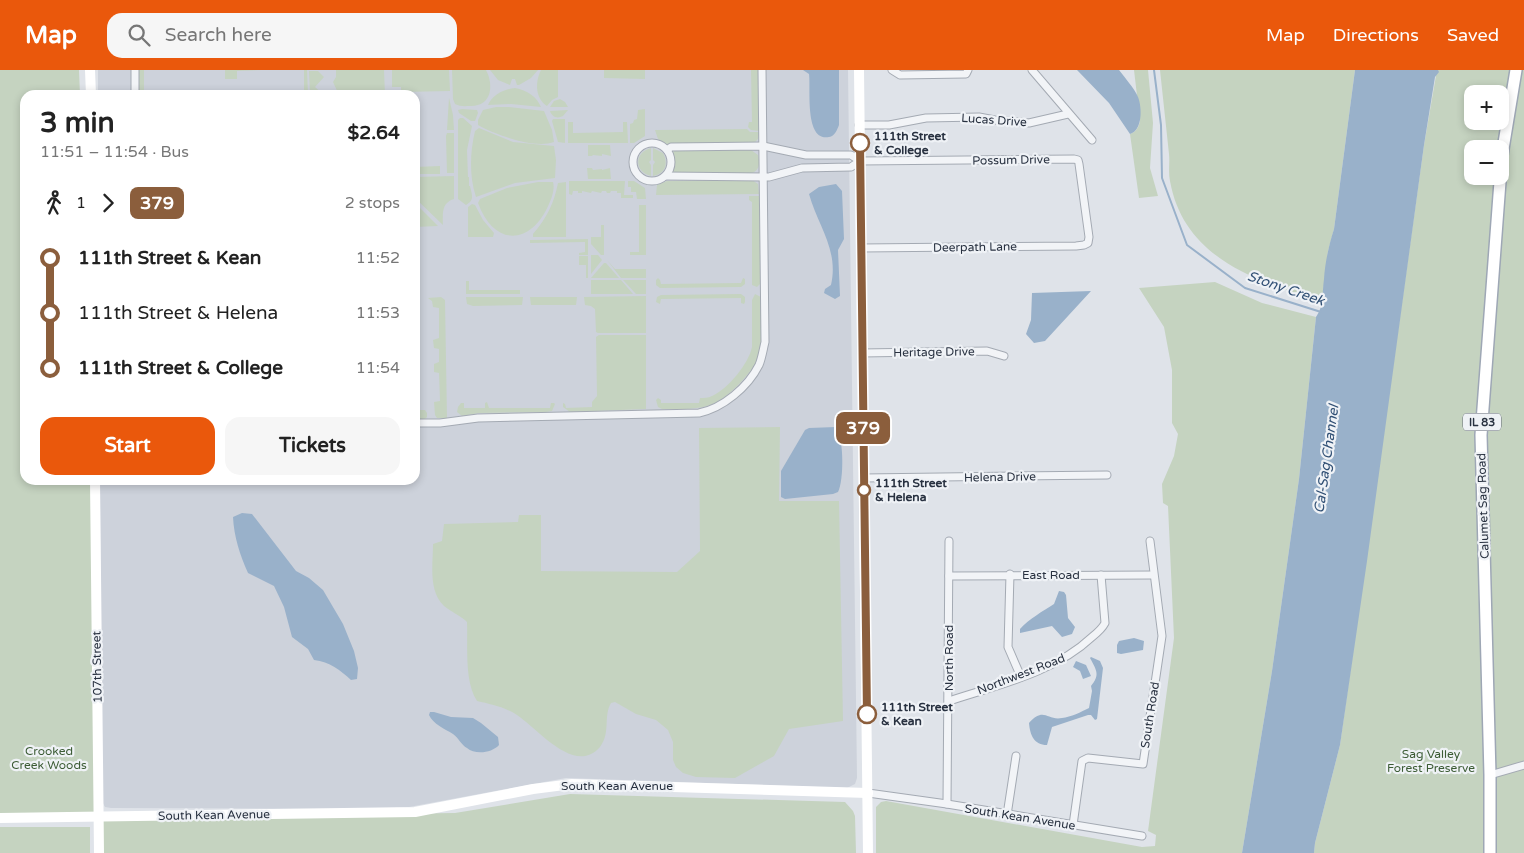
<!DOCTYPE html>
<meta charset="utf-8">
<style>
body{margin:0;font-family:"Varela Round",sans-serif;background:#f6f6f6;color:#222;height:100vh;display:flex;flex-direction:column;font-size:19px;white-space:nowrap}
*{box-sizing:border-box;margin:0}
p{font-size:16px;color:#767676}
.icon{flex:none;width:28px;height:28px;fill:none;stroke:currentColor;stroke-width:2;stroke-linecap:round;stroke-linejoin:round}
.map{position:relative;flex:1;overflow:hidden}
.panel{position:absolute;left:20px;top:20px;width:400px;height:395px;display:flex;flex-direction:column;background:#fff;border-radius:15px;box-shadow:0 2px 8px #0003}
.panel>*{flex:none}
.badge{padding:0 10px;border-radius:8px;font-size:18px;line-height:32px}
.fabs{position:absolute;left:1464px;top:15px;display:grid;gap:10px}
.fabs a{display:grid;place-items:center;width:45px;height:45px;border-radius:10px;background:#fff;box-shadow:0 2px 8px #0003;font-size:25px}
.map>.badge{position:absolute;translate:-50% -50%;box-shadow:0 0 0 2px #fff}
.legs{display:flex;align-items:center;gap:8px;height:55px;padding:0 20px;font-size:16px}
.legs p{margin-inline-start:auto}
.headline{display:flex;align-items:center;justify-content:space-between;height:85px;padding:0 20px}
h1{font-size:28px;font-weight:700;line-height:38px}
.button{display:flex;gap:10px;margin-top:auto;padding:10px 20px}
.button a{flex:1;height:58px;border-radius:15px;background:#ea580c;color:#fff;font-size:20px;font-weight:700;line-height:58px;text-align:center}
.button a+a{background:#f6f6f6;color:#222}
ul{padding:0 20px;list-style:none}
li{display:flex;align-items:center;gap:18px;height:55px;font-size:19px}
li i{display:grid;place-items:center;width:8px;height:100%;margin:0 6px;background:currentColor}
li i::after{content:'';width:12px;height:12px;margin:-6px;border:4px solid;border-radius:50%;background:#fff}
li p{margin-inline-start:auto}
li:first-child i{background:linear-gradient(#0000 50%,currentColor 0)}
li:last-child i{background:linear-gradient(currentColor 50%,#0000 0)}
header{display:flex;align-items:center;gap:30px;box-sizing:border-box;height:70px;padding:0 25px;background:#ea580c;color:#fff}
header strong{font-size:24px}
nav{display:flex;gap:28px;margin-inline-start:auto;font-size:18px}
.search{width:350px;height:45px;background:#f6f6f6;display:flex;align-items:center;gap:12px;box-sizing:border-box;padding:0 18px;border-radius:15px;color:#767676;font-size:19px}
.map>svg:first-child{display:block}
.built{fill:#cdd2db}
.green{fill:#c5d3c0;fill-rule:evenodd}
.water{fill:#99b1ca}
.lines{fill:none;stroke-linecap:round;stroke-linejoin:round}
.stream{stroke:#99b1ca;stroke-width:2}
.street-casing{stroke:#a4aab3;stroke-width:9}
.primary-casing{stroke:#9ea7b5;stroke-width:14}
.street{stroke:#f2f4f7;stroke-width:7}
.secondary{stroke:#fff;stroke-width:10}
.primary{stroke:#fff;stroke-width:11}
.line-1-casing{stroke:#fff;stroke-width:11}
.line-1{stroke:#8b5e3c;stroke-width:8}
.stop-1-dot{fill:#fff;stroke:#8b5e3c;stroke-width:2.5}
.labels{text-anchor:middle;stroke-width:4.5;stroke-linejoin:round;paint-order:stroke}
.shield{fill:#eff2f6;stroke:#646b77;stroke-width:1}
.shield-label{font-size:11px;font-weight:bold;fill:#283140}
.street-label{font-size:12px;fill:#283140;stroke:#eff2f6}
.stop-label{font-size:12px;font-weight:bold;fill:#283140;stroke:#eff2f6;text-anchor:start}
.park-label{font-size:12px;fill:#3c5c35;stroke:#eff2f6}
.water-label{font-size:14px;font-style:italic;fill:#315075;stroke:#eff2f6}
</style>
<header>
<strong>Map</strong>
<div class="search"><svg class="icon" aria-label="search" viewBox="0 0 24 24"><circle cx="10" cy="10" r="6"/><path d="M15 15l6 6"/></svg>Search here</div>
<nav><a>Map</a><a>Directions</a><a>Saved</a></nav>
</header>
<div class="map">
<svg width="1524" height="783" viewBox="0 0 1524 783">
<rect width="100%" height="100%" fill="#dfe3e9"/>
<path class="built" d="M98,0h750l9,708 -2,6 -8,4 -281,-10 -157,29 -30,2 -268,-1 -6,-1 -3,-6 -2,-321h315v-385h-317z"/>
<g class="green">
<path d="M0,0h79l1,25h-55v385h71l3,338 356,-5 115,-19 275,8 8,9 2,5 1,37h-756l-1,-35h-99z"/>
<rect x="138" y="0" width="6" height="25"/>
<path d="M225,0h37l-25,1v8h-12z"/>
<path d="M304,0h3l1,25h-4z"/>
<path d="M336,0h48l1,25h-46l-6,-13 3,-5z"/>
<path d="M392,0h57l1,21 -49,1v-5h-9z"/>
<path d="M452,0h34c8,15 6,36 -15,36 -6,0 -10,1 -16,-2l-2,-5z"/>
<path d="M490,0h48l-7,8 -12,7h-2l-2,-6h-3l-2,6 -12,-5z"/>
<path d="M541,0h17v27l-6,3 -5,6c-12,-8 -12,-24 -6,-36z"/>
<path d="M604,0h41v9l-41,-1z"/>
<path d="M751,0h7l1,61 -8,-1 -3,-3 1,-5h3z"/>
<path d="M1134,0h14l5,53 -3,45 8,28 -19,2 -9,-64c6,-2 9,-7 10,-13z"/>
<path d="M1160,0h195l-21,159 -6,22 -6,51c-65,-21 -138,-43 -152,-121 -2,-9 0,-18 -1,-27 -3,-28 -6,-56 -9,-84z"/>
<path d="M1437,0h87v783h-210l1,-10 25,-98 84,-600zM1472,24h28v27h-28zM1472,79h28v27h-28z"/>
<path d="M309,1h9l6,6 -9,10 9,8 -14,-1z"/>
<path d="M515,18c12,2 22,9 26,19l-30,-3 -23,1c4,-10 16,-16 27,-17z"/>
<path d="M449,28l4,17 1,15h-7z"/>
<path d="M560,29l5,3 3,5h-18l4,-6z"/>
<path d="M496,37h13l35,4 8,19 2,12c-20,7 -58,-7 -76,-17v-5l5,-10z"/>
<path d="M462,39l15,1 1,3 -3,8h-4l-12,-8 -1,-3z"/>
<path d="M645,39v27l-11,7h-4v-19l3,-1 1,-3 3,-1 1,-9z"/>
<path d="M568,40l-5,6c-6,3 -11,1 -13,-5z"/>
<path d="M460,48h3l9,8 -5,24 1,27h1v9h1c2,9 5,14 -4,19l-8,-6v-79z"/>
<path d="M553,49h12v24l-7,-1 -6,-21z"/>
<path d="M568,52h5v11l50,-1v-10h4l1,21h-60z"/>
<path d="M479,58l34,14 41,4 2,14 -1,18 -40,5 -39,14c-7,-21 -6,-45 -1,-66z"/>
<path d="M747,59l3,3h9l-1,7 -3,3 -88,2 -9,-5 -3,-9z"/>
<path d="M447,63h7v40h-7l-1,-37z"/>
<path d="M588,75h22l1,11 -9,-2v2l-9,-1 -1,1h-4z"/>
<path d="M651,78v12l-2,2 2,3v11c-17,-4 -17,-24 0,-28z"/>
<path d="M653,78l10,5c6,11 2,21 -10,23v-11l2,-3 -2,-2z"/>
<path d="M675,80h76l7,5c2,8 2,15 -6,18h-79l2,-13 -2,-8z"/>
<path d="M440,96v8h-25v-7z"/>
<path d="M587,98h5l1,2 9,-1v1l8,-2 1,11h-23z"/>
<path d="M454,106v23c-13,4 -11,15 -11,26l-28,-27v-21z"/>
<path d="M752,110l6,4 1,10 -103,1 1,-10 10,-4z"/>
<path d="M569,111h56l-1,14h9v3h-12v-5h-4v-2h-6l-1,2h-3l-1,-2h-4l-1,2 -9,-2 -1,2 -9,-2v2h-4v-2h-5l-1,4 -3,-1z"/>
<path d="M628,111h6l11,7 1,11h-9l-1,-7h-5v-5h-3z"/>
<path d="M538,112h15c2,6 -1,16 -4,22 -18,42 -55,43 -71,-1l2,-4 27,-11z"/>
<path d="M566,112v55h-33v-3c14,-16 21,-31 25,-51z"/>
<path d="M749,126h11l1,87 -4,4 -5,-2v-83l-3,-2z"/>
<path d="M415,132v1l23,23 -23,1z"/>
<path d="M472,134l3,1 8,15 11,13 -1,4h-25v-30z"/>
<path d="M639,135h7v50h-16v-3h9z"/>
<path d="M601,155h3v30h-3l-10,-11v-7h10z"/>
<path d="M588,169v16h-9v-2l6,-1v-10l-55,1v-3z"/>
<path d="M591,185h7l4,5 -11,14z"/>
<path d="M579,186h9v22h-2v-13h-7z"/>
<path d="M607,190l8,9h31v9h-25z"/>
<path d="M604,193h2l13,15h-28z"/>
<path d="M743,208l2,1v5l-4,3 -81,1 -4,-3v-5l2,-2 2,2 1,4 80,-1z"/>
<path d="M591,210h30l12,14h-42z"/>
<path d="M623,210h23v14h-10z"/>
<path d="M466,211h3v9h51v4h-54z"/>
<path d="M1215,212l47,21 54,14 -17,162 -27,192 -30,182h-366v-46l5,-5 5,-1 256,46 13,-1 1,-11 -8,-4 26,-193 -6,-132 -5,-3 -1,-19 12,-28 4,-22 -6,-11v-53l-8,-43 -25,-39z"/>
<path d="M741,224l4,3v5l-1,2 -3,-1v-5l-80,1 -1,5 -4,-2 1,-5 4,-2z"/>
<path d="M755,224l6,3c0,18 4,41 -2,58 -3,10 -10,18 -17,26 -28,30 -41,28 -80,28l-4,-2 -2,-7 2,-2 3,2v3h38l1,-5c4,0 8,0 12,-2 16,-7 37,-33 40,-49v-47z"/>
<path d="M646,226v37h-48l-2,-1 -1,-23 -4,-3 -6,-1 -1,-8z"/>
<path d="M441,227l4,3 2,118h-10l-2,-3 -1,-13 6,-1 -1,-28 -5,-1v-8l5,-2v-13l-5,-1 -1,-8 6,-2v-30l-6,-1 -1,-6 -4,-3z"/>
<path d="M466,227h57l-1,8 -49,1 -6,-2z"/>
<path d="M530,227h47l-1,8h-45z"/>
<path d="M599,265h47v74l-76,3 -7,-5v-4l2,1 1,4 26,-1v-5l5,-6 -1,-59z"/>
<path d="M487,332l2,6h61l1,-5h3l1,1 -3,7 -6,1 -67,1 -17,3 -5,-4 1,-5 3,-4h3v5h21v-5z"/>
<path d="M415,340h10l2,3v4l-2,2h-10z"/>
<path d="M780,357l-1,74h60l4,220 -54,8 -15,27 -39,22 -39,-1 -13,-4 -7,-6 -3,-7v-18l-5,-12 -12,-10 -20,-6 -21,-12 -4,1c-8,13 0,30 -11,44 -25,29 -62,-18 -83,-32 -12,-8 -27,-11 -40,-14 -13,-20 -9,-56 -10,-79 -7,-7 -16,-10 -23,-16 -16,-15 -11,-42 -11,-62l9,-3 2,-17 74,-2 1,-7h22v56l136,1 23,-21 -1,-123z"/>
<rect x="0" y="757" width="90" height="26"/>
</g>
<g class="water">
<path d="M803,0h36v55c-2,5 -4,11 -10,12 -25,5 -18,-49 -20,-63z"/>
<path d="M1077,0h42c6,8 15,18 19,27 4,10 5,33 -8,37l-21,-31z"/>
<path d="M1355,0h83l1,2 -4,5 -11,68 -57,416 -27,184 -25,98 -1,10h-72l30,-182 27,-192 17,-162c8,-11 6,-24 8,-38 1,-17 5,-34 10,-50z"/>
<path d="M836,114l6,7 2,48 -6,11 2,46 -5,3 -11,-6 1,-4 6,-4c8,-35 -13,-59 -22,-91l10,-7z"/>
<path d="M1091,221l-46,50 -11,2 -8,-9 5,-14 1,-27z"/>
<path d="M836,357c8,11 8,53 2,65l-5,2 -48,5 -4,-2v-26l24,-41 4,-2z"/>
<path d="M242,443l10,1 44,57 13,7 14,12 20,34 11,27 4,17 -1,11 -6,1c-11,-10 -21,-18 -37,-20l-6,-11 -16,-12 -8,-30 -10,-21 -26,-13c-8,-18 -14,-36 -15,-56z"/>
<path d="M1059,521l5,1 2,3 2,23 7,9 -3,7 -10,3 -10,-11 -32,7v-4c9,-10 23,-18 34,-25z"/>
<path d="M1134,568l10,3 -1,9 -22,4 -4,-1v-8l2,-4z"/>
<path d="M1091,587l9,4 3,7 -6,51 -2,1 -4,-5h-3l-36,12 -5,18c-13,0 -17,-10 -18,-22 15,-17 18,-2 33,-5 9,-1 19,-6 27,-10l3,-17 -1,-5c9,-11 6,-15 -1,-28z"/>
<path d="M1076,591l10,4 5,11 -8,3 -3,-8 -7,-4z"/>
<path d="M430,642h4l17,5 22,1 8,5 17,14 1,8c-7,8 -24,10 -32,3 -6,-3 -8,-10 -14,-14 -8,-5 -20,-10 -24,-19z"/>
</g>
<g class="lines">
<path class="stream" d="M1154,0l7,55 1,53 25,67 58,43 76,24"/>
<defs>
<g id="street">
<path d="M135,0v25"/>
<path d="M892,0l8,5 66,-1 2,-4"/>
<path d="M1032,0l60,70"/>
<path d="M859,55h30l37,-7 53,-1 16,3 34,3 39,-9"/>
<circle cx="652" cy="92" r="19"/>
<path d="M667,80l4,-3 92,-1 43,9h45l9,6"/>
<path d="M860,91l214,-2 4,1 1,4 10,73 -1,6 -4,2 -8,1 -215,2"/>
<path d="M666,106l103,1 33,-9 49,-1 9,-6"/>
<path d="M862,283l125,-2 17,5"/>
<path d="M415,353h25l38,-5 221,-5c24,-5 49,-26 60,-48 3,-7 4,-15 6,-23l-3,-272"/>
<path d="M864,408l243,-3"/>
<path d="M1010,504l-2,73 13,30"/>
<path d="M949,506l204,-1"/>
<path d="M949,631c48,-16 105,-28 143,-64 5,-4 10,-8 13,-14l-4,-48"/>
<path d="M1490,705l34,-10"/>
<path d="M868,723l79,11 195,32"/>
<path d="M947,734l2,-263"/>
<path d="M1007,745l9,-59"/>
<path d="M1073,755l9,-64 6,-3 55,6 19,-128 -12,-95"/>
</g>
<path id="primary" d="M1490,783v-78l-9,-340 21,-280 14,-85"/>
</defs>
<use href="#street" class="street-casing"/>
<use href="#primary" class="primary-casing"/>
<use href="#street" class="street"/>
<g class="secondary">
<path d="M90,0l1,25"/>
<path d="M859,0l9,783"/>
<path d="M95,410l4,373"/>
<path d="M0,748l415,-6 118,-23 39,-5 296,9"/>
</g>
<use href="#primary" class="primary"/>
</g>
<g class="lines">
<defs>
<path id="line-1" d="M860,73l7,571"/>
</defs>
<use href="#line-1" class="line-1-casing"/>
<use href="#line-1" class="line-1"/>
</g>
<g class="stop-1-dot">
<circle cx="860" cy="73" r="9"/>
<circle cx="864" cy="420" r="6"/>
<circle cx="867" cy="644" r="9"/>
</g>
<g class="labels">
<rect class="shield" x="1463" y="343.5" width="38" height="17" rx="4"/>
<g class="shield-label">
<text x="1482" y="356">IL 83</text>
</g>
<g class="street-label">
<text transform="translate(994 50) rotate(4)" y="4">Lucas Drive</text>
<text transform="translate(1011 90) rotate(-1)" y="4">Possum Drive</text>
<text transform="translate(975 177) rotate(-1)" y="4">Deerpath Lane</text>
<text transform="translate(934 282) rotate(-1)" y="4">Heritage Drive</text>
<text transform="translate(1000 407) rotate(-1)" y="4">Helena Drive</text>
<text transform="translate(1483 436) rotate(-92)" y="4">Calumet Sag Road</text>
<text x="1051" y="509">East Road</text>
<text transform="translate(949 588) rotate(-90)" y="4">North Road</text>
<text transform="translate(97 597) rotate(-91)" y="4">107th Street</text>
<text transform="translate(1021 604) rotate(-21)" y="4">Northwest Road</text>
<text transform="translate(1150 645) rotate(-81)" y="4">South Road</text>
<text x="617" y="720">South Kean Avenue</text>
<text transform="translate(214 745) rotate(-1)" y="4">South Kean Avenue</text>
<text transform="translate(1020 747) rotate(9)" y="4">South Kean Avenue</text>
</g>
<g class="stop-label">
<text x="874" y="70">111th Street<tspan x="874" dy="14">&amp; College</tspan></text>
<text x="875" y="417">111th Street<tspan x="875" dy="14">&amp; Helena</tspan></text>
<text x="881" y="641">111th Street<tspan x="881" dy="14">&amp; Kean</tspan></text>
</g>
<g class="park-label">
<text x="49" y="685">Crooked<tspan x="49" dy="14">Creek Woods</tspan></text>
<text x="1431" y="688">Sag Valley<tspan x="1431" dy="14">Forest Preserve</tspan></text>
</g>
<g class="water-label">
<text transform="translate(1286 218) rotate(19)" y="5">Stony Creek</text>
<text transform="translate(1326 389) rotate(-82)" y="5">Cal-Sag Channel</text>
</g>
</g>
</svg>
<div class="fabs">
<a>+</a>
<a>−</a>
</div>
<b class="badge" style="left:863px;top:358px;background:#8b5e3c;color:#fff">379</b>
<section class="panel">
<div class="headline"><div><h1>3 min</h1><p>11:51 – 11:54 · Bus</p></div><b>$2.64</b></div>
<div class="legs"><svg class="icon" aria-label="walk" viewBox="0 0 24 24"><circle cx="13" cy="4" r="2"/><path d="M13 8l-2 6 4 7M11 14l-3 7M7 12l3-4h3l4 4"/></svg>1<svg class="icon" aria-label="forward" viewBox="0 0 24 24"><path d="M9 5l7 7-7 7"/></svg><b class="badge" style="background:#8b5e3c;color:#fff">379</b><p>2 stops</p></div>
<ul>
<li><i style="color:#8b5e3c"></i><b>111th Street &amp; Kean</b><p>11:52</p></li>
<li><i style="color:#8b5e3c"></i><span>111th Street &amp; Helena</span><p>11:53</p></li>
<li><i style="color:#8b5e3c"></i><b>111th Street &amp; College</b><p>11:54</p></li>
</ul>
<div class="button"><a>Start</a><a>Tickets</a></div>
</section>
</div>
